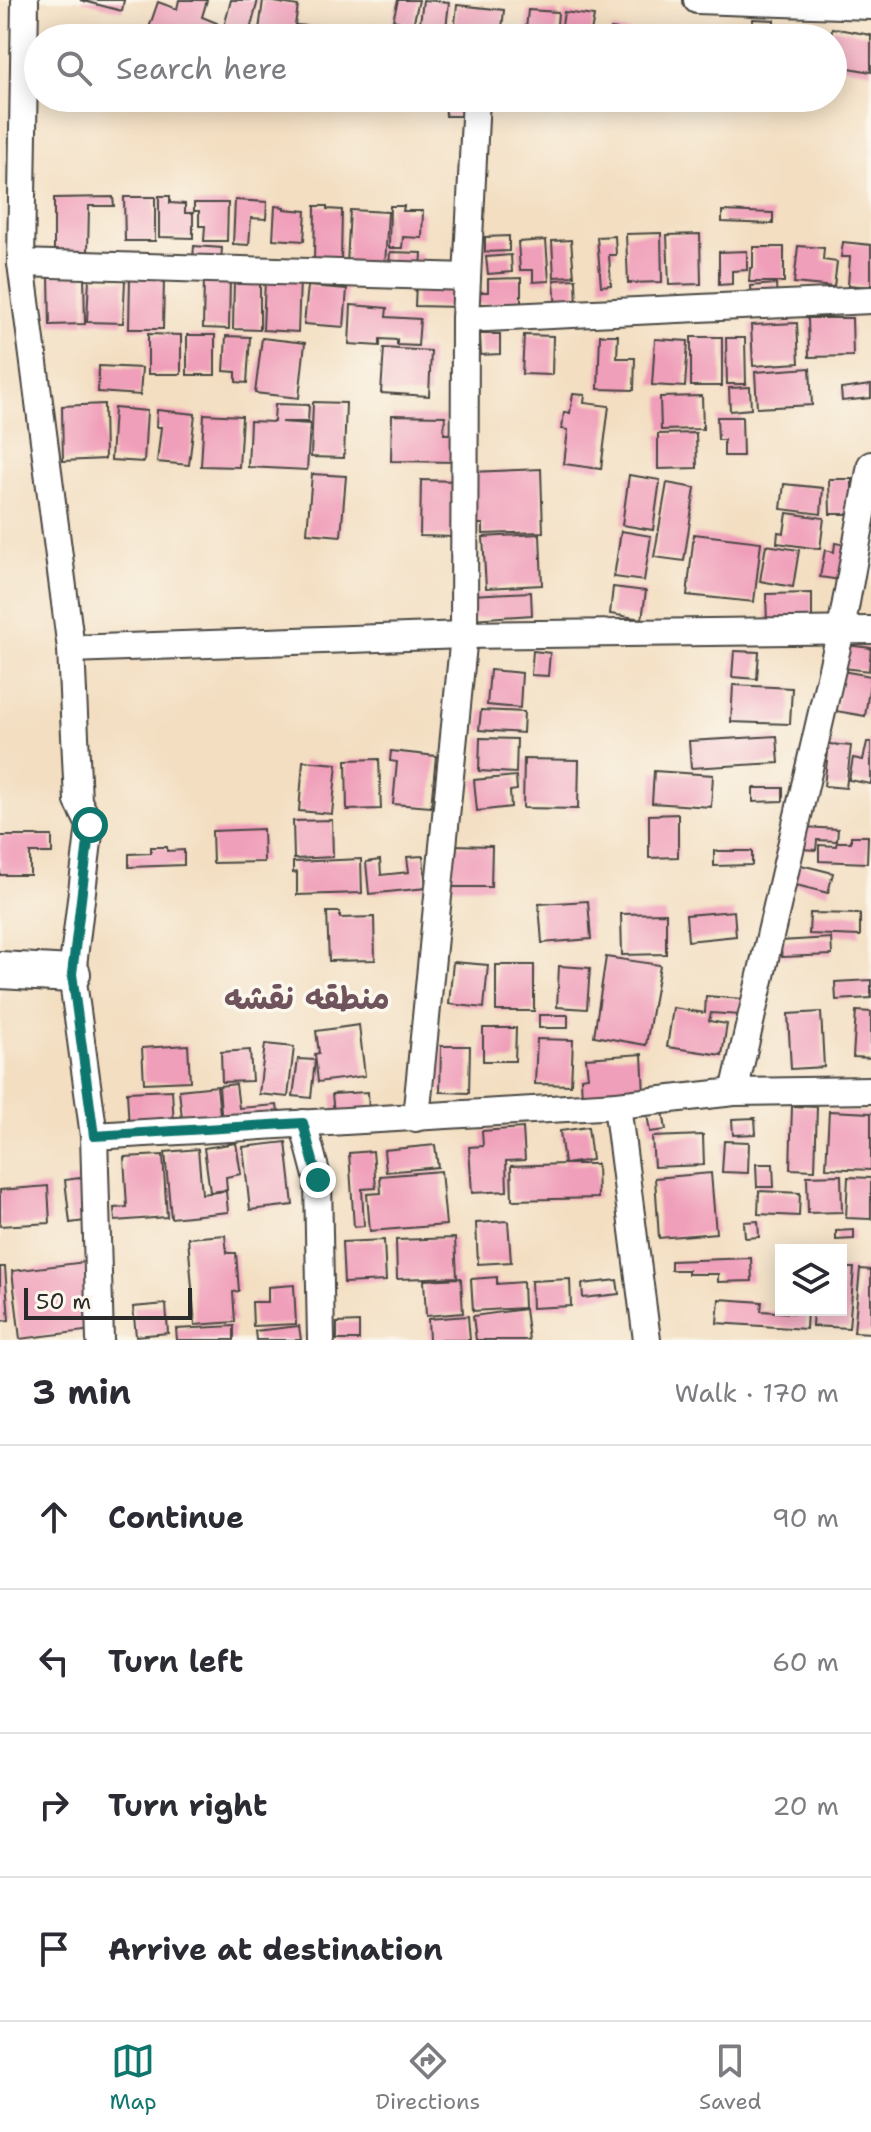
<!DOCTYPE html>
<meta charset="utf-8">
<style>
:root{--surface:#fff;--page:#f7f7f7;--text:#2b2b33;--muted:#7c7c81;--line:#e1e1e2;--accent:#0f766e}
body{margin:0;font-family:"Shantell Sans","Playpen Sans Arabic",sans-serif;background:var(--page);color:var(--text)}
.controls{position:absolute;right:24px;bottom:24px;display:grid;overflow:hidden;border-radius:0px;box-shadow:0 4px 20px #0003}
.controls button{width:72px;height:72px;display:grid;place-items:center;padding:0;border:0;border-bottom:2px solid var(--line);background:var(--surface);color:var(--text);font:40px sans-serif}
.scale{position:absolute;left:24px;bottom:20px;width:168px;box-sizing:border-box;padding-left:8px;border:4px solid #2b2b2b;border-top:0;font-size:22px;line-height:28px;white-space:nowrap;color:#2b2b2b;-webkit-text-stroke:6px #fbf7ec;paint-order:stroke}
.stop{position:absolute;width:24px;height:24px;margin:-18px;border:6px solid #0f766e;border-radius:50%;background:#fff}
.stop.end{background:#0f766e;border-color:#fff;box-shadow:0 2px 8px #0008}
.list{margin:0;padding:0;list-style:none}
h2{display:flex;justify-content:space-between;align-items:center;height:104px;margin:0;padding:0 32px;font-size:34px}
h2 small{font-size:26px;font-weight:400;color:var(--muted)}
.list li{display:grid;grid-template-columns:52px 1fr auto;gap:24px;align-items:center;box-sizing:border-box;height:144px;padding:0 32px;border-top:2px solid var(--line)}
.list b{display:block;font-size:30px;white-space:nowrap}
.list em{font-size:26px;font-style:normal;color:var(--muted)}
.icon{flex:none;width:44px;height:44px;fill:none;stroke:currentColor;stroke-width:2;stroke-linecap:round;stroke-linejoin:round}
.map{position:relative;flex:none;width:871px;height:1340px;overflow:hidden}
.search{position:absolute;background:var(--surface);box-shadow:0 4px 20px #0003;left:24px;right:24px;top:24px;height:88px;display:flex;align-items:center;gap:20px;box-sizing:border-box;padding:0 28px;border-radius:44px;color:var(--muted);font-size:30px}
.sheet{height:680px;background:var(--surface)}
nav{display:flex;justify-content:space-around;align-items:center;box-sizing:border-box;height:112px;border-top:2px solid var(--line);background:var(--surface);font-size:22px;color:var(--muted)}
nav a{display:grid;justify-items:center;gap:4px}
nav .on{color:var(--accent)}
.map>svg:first-child{display:block}
</style>
<div class="map">
<svg width="871" height="1340" viewBox="0 0 871 1340">
<rect width="100%" height="100%" fill="#fbf7ec"/>
<filter id="ink" filterUnits="userSpaceOnUse"><feTurbulence type="fractalNoise" baseFrequency=".0125" numOctaves="2"/><feDisplacementMap in="SourceGraphic" scale="16" xChannelSelector="R" yChannelSelector="G"/><feConvolveMatrix kernelMatrix="1 2 1 2 8 2 1 2 1" color-interpolation-filters="sRGB"/></filter>
<filter id="wash" filterUnits="userSpaceOnUse"><feTurbulence type="fractalNoise" baseFrequency=".006" numOctaves="4" result="noise"/><feDisplacementMap in="SourceGraphic" scale="32" xChannelSelector="R" yChannelSelector="G"/><feGaussianBlur stdDeviation="1.8" result="paint"/><feColorMatrix in="noise" values="0 0 0 0 0 0 0 0 0 0 0 0 0 0 0 0 0 1.4 0 .05"/><feComposite in="paint" operator="in"/></filter>
<g filter="url(#wash)">
<rect width="100%" height="100%" fill="#f3dec1"/>
<g id="blocks">
<g fill="#f09fba">
<polygon points="80,0 124,0 122,11"/>
<polygon points="179,0 207,0 202,17 217,23 212,38 177,38 149,28 158,2 177,9"/>
<polygon points="231,0 258,0 248,38 221,38"/>
<polygon points="263,0 298,6 293,38 258,38"/>
<polygon points="398,0 419,0 413,25 393,20"/>
<polygon points="423,0 449,2 445,38 418,38"/>
<polygon points="457,5 504,10 501,38 454,32"/>
<polygon points="528,10 558,12 556,38 525,38"/>
<polygon points="564,12 594,16 590,38 560,38"/>
<polygon points="753,19 774,20 774,38 752,37"/>
<polygon points="373,23 417,31 416,38 370,38"/>
<polygon points="296,25 319,27 318,38 295,38"/>
<polygon points="832,28 871,35 871,72 833,65 833,38 831,38"/>
<polygon points="611,29 666,36 666,38 610,38"/>
<polygon points="445,98 472,98 472,116 446,116"/>
<polygon points="159,196 170,196 170,203 185,204 185,213 193,213 193,238 159,237"/>
<polygon points="113,197 114,206 89,206 88,253 54,252 54,198"/>
<polygon points="124,197 155,197 155,241 125,241"/>
<polygon points="235,200 267,202 266,219 251,218 249,245 233,244"/>
<polygon points="194,203 228,203 227,241 204,241 205,226 199,226 199,211 194,211"/>
<polygon points="275,206 284,207 284,209 306,211 304,241 273,239"/>
<polygon points="315,206 327,206 327,209 342,210 341,262 314,262"/>
<polygon points="390,206 404,206 403,211 423,211 422,238 403,237 402,248 389,248"/>
<polygon points="350,210 388,212 385,266 347,263"/>
<polygon points="722,211 773,213 773,224 722,222"/>
<polygon points="661,233 662,282 628,283 626,234"/>
<polygon points="700,234 701,284 669,285 667,235"/>
<polygon points="509,236 509,251 485,252 485,237"/>
<polygon points="615,236 616,255 609,255 611,285 601,286 597,237"/>
<polygon points="546,240 549,281 533,282 533,270 520,270 518,242"/>
<polygon points="571,240 574,276 554,277 552,241"/>
<polygon points="843,242 871,245 871,287 848,285 850,257 841,257"/>
<polygon points="194,246 222,248 221,260 193,258"/>
<polygon points="798,246 824,248 823,260 837,262 834,287 794,283"/>
<polygon points="753,247 784,247 784,282 749,282 750,268 753,268"/>
<polygon points="747,251 747,270 732,271 732,284 719,285 719,252"/>
<polygon points="390,252 422,253 421,269 389,268"/>
<polygon points="511,255 512,272 488,274 486,257"/>
<polygon points="84,274 85,324 50,325 49,275"/>
<polygon points="130,277 164,278 163,329 129,329"/>
<polygon points="204,277 230,277 229,329 203,328"/>
<polygon points="89,278 125,280 123,323 87,322"/>
<polygon points="521,278 521,304 477,304 477,292 488,292 488,279"/>
<polygon points="234,279 260,279 260,330 233,329"/>
<polygon points="265,279 300,280 298,332 263,330"/>
<polygon points="576,279 577,310 556,311 554,280"/>
<polygon points="416,284 460,285 460,307 415,306"/>
<polygon points="776,284 777,299 752,302 751,286"/>
<polygon points="308,286 347,289 344,327 304,324"/>
<polygon points="351,305 387,308 386,317 420,319 418,346 397,345 397,340 380,339 380,346 349,344"/>
<polygon points="808,318 852,318 853,356 809,357"/>
<polygon points="797,323 799,363 753,366 751,325"/>
<polygon points="148,334 181,335 181,374 148,374"/>
<polygon points="480,334 500,334 500,354 481,355"/>
<rect x="187" y="335" width="28" height="40"/>
<polygon points="524,335 553,336 552,375 522,374"/>
<polygon points="600,335 618,335 617,358 635,358 634,390 598,389"/>
<polygon points="226,336 250,337 247,383 236,382 236,372 224,371"/>
<rect x="691" y="337" width="31" height="49"/>
<polygon points="262,338 305,343 299,398 255,393"/>
<polygon points="726,338 745,338 746,384 727,384"/>
<polygon points="655,339 688,341 685,387 652,385"/>
<polygon points="384,348 431,351 429,396 381,393"/>
<polygon points="99,366 142,368 140,395 98,392"/>
<polygon points="810,368 812,405 757,408 755,372"/>
<polygon points="871,385 871,398 842,401 841,389"/>
<polygon points="750,387 751,409 730,411 729,388"/>
<polygon points="573,394 585,395 584,403 609,406 601,469 564,464 568,430 562,429 564,412 570,413"/>
<polygon points="702,396 703,429 661,430 660,397"/>
<polygon points="313,402 346,403 344,458 311,457"/>
<polygon points="104,404 105,459 63,461 62,406"/>
<polygon points="275,404 309,405 308,422 281,422 310,424 307,470 248,467 250,421 274,422"/>
<polygon points="114,408 147,411 144,462 111,460"/>
<polygon points="157,410 195,414 189,465 157,462 161,427 156,427"/>
<polygon points="204,414 242,416 239,467 201,466"/>
<polygon points="392,415 445,416 444,434 458,434 458,462 391,461"/>
<polygon points="717,417 742,417 743,456 724,456 724,440 718,440"/>
<polygon points="696,433 697,468 658,469 658,434"/>
<polygon points="541,469 543,532 483,534 483,524 473,524 471,472"/>
<polygon points="312,474 346,476 341,536 307,533"/>
<polygon points="629,475 660,480 653,530 622,525"/>
<polygon points="829,479 852,479 852,514 830,514"/>
<polygon points="421,480 458,481 456,537 420,536"/>
<polygon points="667,483 695,488 684,561 654,557"/>
<polygon points="784,484 823,488 821,514 781,509"/>
<polygon points="787,513 824,518 820,549 777,543 778,532 784,533"/>
<polygon points="621,531 651,536 644,581 614,577"/>
<polygon points="540,534 542,585 486,588 483,537"/>
<polygon points="694,534 761,542 754,602 687,595"/>
<polygon points="835,543 847,545 841,580 820,577 825,550 834,552"/>
<polygon points="766,545 799,550 793,587 760,581"/>
<polygon points="613,587 646,591 642,619 610,614"/>
<polygon points="531,592 532,615 472,619 471,595"/>
<polygon points="812,593 812,621 767,622 766,594"/>
<polygon points="846,645 871,648 869,671 843,668"/>
<polygon points="533,651 550,653 548,676 531,675"/>
<polygon points="734,651 759,652 757,679 732,677"/>
<polygon points="490,670 522,673 520,708 487,705"/>
<polygon points="842,671 871,676 865,716 836,711"/>
<polygon points="733,685 792,688 790,724 731,722"/>
<polygon points="481,710 524,712 523,733 479,730"/>
<polygon points="777,736 779,763 691,768 689,741"/>
<polygon points="480,738 517,739 516,773 479,771"/>
<polygon points="867,742 871,742 871,784 849,780 853,758 863,760"/>
<polygon points="829,744 851,746 846,788 824,786"/>
<polygon points="391,751 436,756 431,807 393,804 397,762 390,761"/>
<polygon points="379,759 381,809 347,810 346,760"/>
<polygon points="524,759 579,760 578,809 523,808"/>
<polygon points="303,761 337,764 332,814 299,811"/>
<polygon points="654,771 713,775 711,807 652,803"/>
<polygon points="516,776 517,790 510,791 511,807 477,811 474,780"/>
<polygon points="753,788 783,788 783,801 753,802"/>
<polygon points="678,814 678,857 649,858 649,815"/>
<polygon points="332,820 333,857 294,859 293,821"/>
<polygon points="803,827 838,829 837,841 817,840 816,850 801,849"/>
<polygon points="263,829 264,862 213,863 212,831"/>
<polygon points="0,836 52,836 52,853 30,853 30,875 0,875"/>
<polygon points="851,836 868,836 867,863 819,861 819,845 836,846 837,842 851,842"/>
<polygon points="453,845 492,846 491,887 452,887"/>
<polygon points="151,847 167,847 167,851 184,850 184,865 129,867 129,854 151,853"/>
<polygon points="714,851 752,851 752,865 714,866"/>
<polygon points="423,856 426,888 369,894 366,862 380,860 381,875 409,872 407,857"/>
<polygon points="361,859 362,893 297,895 297,872 293,873 293,862"/>
<polygon points="797,864 833,873 828,893 792,884"/>
<polygon points="588,901 591,939 542,943 539,904"/>
<polygon points="734,911 736,936 688,941 686,915"/>
<polygon points="327,912 340,912 340,918 374,917 375,960 329,961"/>
<polygon points="666,913 666,954 622,955 621,914"/>
<polygon points="810,913 860,914 860,936 809,934"/>
<polygon points="831,938 832,955 782,957 780,941"/>
<polygon points="606,957 660,965 646,1045 594,1036"/>
<polygon points="453,962 488,965 484,1008 449,1004"/>
<rect x="496" y="965" width="38" height="46"/>
<polygon points="559,966 590,968 587,1009 557,1007"/>
<polygon points="871,980 871,998 836,1000 835,982"/>
<polygon points="706,996 742,999 740,1015 711,1013 709,1021 727,1024 722,1055 667,1047 673,1008 705,1013"/>
<polygon points="856,1011 871,1012 871,1058 853,1057"/>
<polygon points="821,1012 824,1067 791,1069 788,1014"/>
<rect x="539" y="1015" width="29" height="13"/>
<polygon points="359,1025 365,1076 318,1082 315,1054 319,1053 316,1031"/>
<polygon points="483,1028 516,1028 515,1061 483,1061"/>
<polygon points="537,1039 573,1040 571,1085 535,1084"/>
<polygon points="265,1044 294,1047 288,1097 259,1094"/>
<polygon points="188,1045 190,1081 144,1083 142,1048"/>
<polygon points="441,1046 470,1046 469,1093 440,1092"/>
<polygon points="250,1050 252,1081 222,1082 221,1052"/>
<polygon points="642,1054 644,1095 582,1100 581,1078 588,1077 586,1058"/>
<polygon points="298,1059 315,1060 311,1098 293,1096"/>
<polygon points="236,1084 239,1108 277,1105 279,1119 222,1124 219,1086"/>
<polygon points="217,1086 221,1124 183,1128 179,1090"/>
<polygon points="172,1090 174,1126 129,1129 127,1092"/>
<polygon points="368,1092 369,1111 334,1113 332,1094"/>
<polygon points="792,1106 817,1107 815,1170 790,1169"/>
<polygon points="663,1111 666,1130 650,1132 647,1114"/>
<polygon points="829,1111 871,1113 871,1170 826,1168"/>
<polygon points="755,1118 756,1134 733,1135 732,1119"/>
<polygon points="588,1127 592,1160 565,1164 597,1164 598,1198 512,1200 511,1166 564,1164 560,1131"/>
<polygon points="523,1128 525,1160 506,1161 507,1191 472,1193 469,1147 483,1146 482,1131"/>
<polygon points="703,1135 704,1165 654,1167 652,1137"/>
<polygon points="724,1141 749,1142 748,1173 722,1172"/>
<polygon points="286,1142 293,1205 250,1210 243,1147"/>
<polygon points="236,1143 241,1174 226,1177 227,1190 210,1192 204,1148"/>
<polygon points="435,1145 438,1167 386,1172 384,1150"/>
<polygon points="198,1149 202,1194 226,1191 228,1212 171,1218 165,1152"/>
<polygon points="373,1151 376,1188 362,1189 364,1226 354,1227 349,1153"/>
<polygon points="163,1155 167,1217 115,1221 114,1208 127,1207 124,1157"/>
<polygon points="756,1164 773,1164 774,1187 757,1187"/>
<polygon points="441,1171 446,1225 370,1231 367,1194 381,1193 380,1176"/>
<polygon points="711,1173 716,1233 659,1238 655,1178"/>
<polygon points="841,1175 842,1212 808,1213 807,1176"/>
<polygon points="87,1177 92,1220 70,1223 65,1180"/>
<polygon points="848,1177 871,1178 871,1219 846,1218"/>
<polygon points="48,1186 50,1223 0,1226 0,1190"/>
<polygon points="759,1191 800,1193 799,1216 758,1214"/>
<polygon points="508,1221 511,1262 478,1264 476,1223"/>
<polygon points="758,1221 759,1237 745,1238 744,1222"/>
<polygon points="854,1230 854,1239 836,1240 836,1231"/>
<polygon points="225,1235 227,1253 236,1253 239,1291 233,1292 235,1322 195,1325 188,1238"/>
<polygon points="455,1238 457,1277 397,1279 396,1240"/>
<polygon points="384,1240 386,1281 344,1283 342,1242"/>
<polygon points="751,1258 752,1281 718,1282 718,1274 688,1274 688,1270 671,1270 671,1261"/>
<polygon points="85,1262 93,1330 20,1339 12,1271"/>
<polygon points="0,1267 5,1267 9,1320 0,1321"/>
<polygon points="841,1268 854,1268 849,1328 812,1326 813,1310 841,1310"/>
<polygon points="860,1269 871,1270 871,1333 854,1332"/>
<polygon points="497,1277 497,1284 523,1282 524,1308 473,1311 471,1279"/>
<polygon points="461,1278 463,1313 426,1316 424,1280"/>
<polygon points="570,1279 571,1306 532,1308 531,1281"/>
<polygon points="617,1280 619,1294 583,1298 582,1284"/>
<polygon points="294,1285 296,1324 253,1326 252,1302 268,1302 268,1287"/>
<polygon points="719,1299 762,1302 761,1311 794,1313 794,1310 807,1310 806,1329 717,1323"/>
<polygon points="166,1304 168,1333 136,1336 133,1307"/>
<polygon points="525,1309 529,1340 476,1340 473,1316"/>
<polygon points="468,1316 470,1340 429,1340 428,1319"/>
<polygon points="359,1322 359,1340 337,1340 337,1323"/>
<polygon points="234,1326 234,1340 177,1340 176,1329"/>
<polygon points="299,1326 301,1340 256,1340 255,1331"/>
</g>
</g>
</g>
<g filter="url(#ink)">
<use href="#blocks" fill-opacity="0" stroke="#494642" stroke-width="2"/>
<g fill="none" stroke-linecap="round" stroke-linejoin="round">
<g stroke="#494642" stroke-width="30">
<g id="street">
<polyline points="25,0 21,263 71,649 78,801 90,825 72,974 94,1136 100,1340"/>
<polyline points="697,0 871,6"/>
<polyline points="21,263 467,277"/>
<polyline points="465,319 871,300"/>
<polyline points="71,649 464,635 871,630"/>
<polyline points="734,1092 841,630 871,465"/>
<polyline points="617,1105 647,1340"/>
<polyline points="416,1118 464,635 465,319 476,98"/>
<polyline points="303,1123 318,1180 321,1340"/>
<polyline points="94,1136 617,1105 734,1092 871,1090"/>
</g>
</g>
<g stroke="#494642" stroke-width="40">
<polyline id="secondary" points="0,970 72,974"/>
</g>
<use href="#street" stroke="#fff" stroke-width="26"/>
<use href="#secondary" stroke="#fff" stroke-width="36"/>
</g>
</g>
<g fill="none" stroke-linecap="round" stroke-linejoin="round" filter="url(#ink)">
<polyline stroke="#0f766e" stroke-width="10" points="90,825 72,974 94,1136 303,1123 318,1180"/>
</g>
<g text-anchor="middle" dominant-baseline="central" stroke-width="7" stroke-linejoin="round" paint-order="stroke">
<g font-size="32" font-weight="bold" fill="#70545d" stroke="#fbf7ec">
<text x="307" y="997">منطقه نقشه</text>
</g>
</g>
</svg>
<div class="controls">
<button><svg class="icon" aria-label="layers" viewBox="0 0 24 24"><path d="M12 4l9 5-9 5-9-5zM3 14l9 5 9-5"/></svg></button>
</div>
<div class="scale">50 m</div>
<div class="stop" style="left:90px;top:825px"></div>
<div class="stop end" style="left:318px;top:1180px"></div>
<div class="search"><svg class="icon" aria-label="search" viewBox="0 0 24 24"><circle cx="10" cy="10" r="6"/><path d="M15 15l6 6"/></svg>Search here</div>
</div>
<section class="sheet">
<h2>3 min<small>Walk · 170 m</small></h2>
<ul class="list">
<li><svg class="icon" aria-label="ahead" viewBox="0 0 24 24"><path d="M12 20V5M6 11l6-6 6 6"/></svg><div><b>Continue</b></div><em>90 m</em></li>
<li><svg class="icon" aria-label="left" viewBox="0 0 24 24"><path d="M17 20v-9H6M10 6l-5 5 5 5"/></svg><div><b>Turn left</b></div><em>60 m</em></li>
<li><svg class="icon" aria-label="right" viewBox="0 0 24 24"><path d="M7 20v-9h11M14 6l5 5-5 5"/></svg><div><b>Turn right</b></div><em>20 m</em></li>
<li><svg class="icon" aria-label="arrive" viewBox="0 0 24 24"><path d="M6 21V4h12l-3 4 3 4H6"/></svg><div><b>Arrive at destination</b></div></li>
</ul>
</section>
<nav>
<a class="on"><svg class="icon" aria-label="map" viewBox="0 0 24 24"><path d="M3 6l6-2 6 2 6-2v14l-6 2-6-2-6 2zM9 4v14M15 6v14"/></svg>Map</a>
<a><svg class="icon" aria-label="directions" viewBox="0 0 24 24"><path d="M12 3l9 9-9 9-9-9zM9 14v-3h6M13 9l2 2-2 2"/></svg>Directions</a>
<a><svg class="icon" aria-label="saved" viewBox="0 0 24 24"><path d="M7 4h10v16l-5-4-5 4z"/></svg>Saved</a>
</nav>
